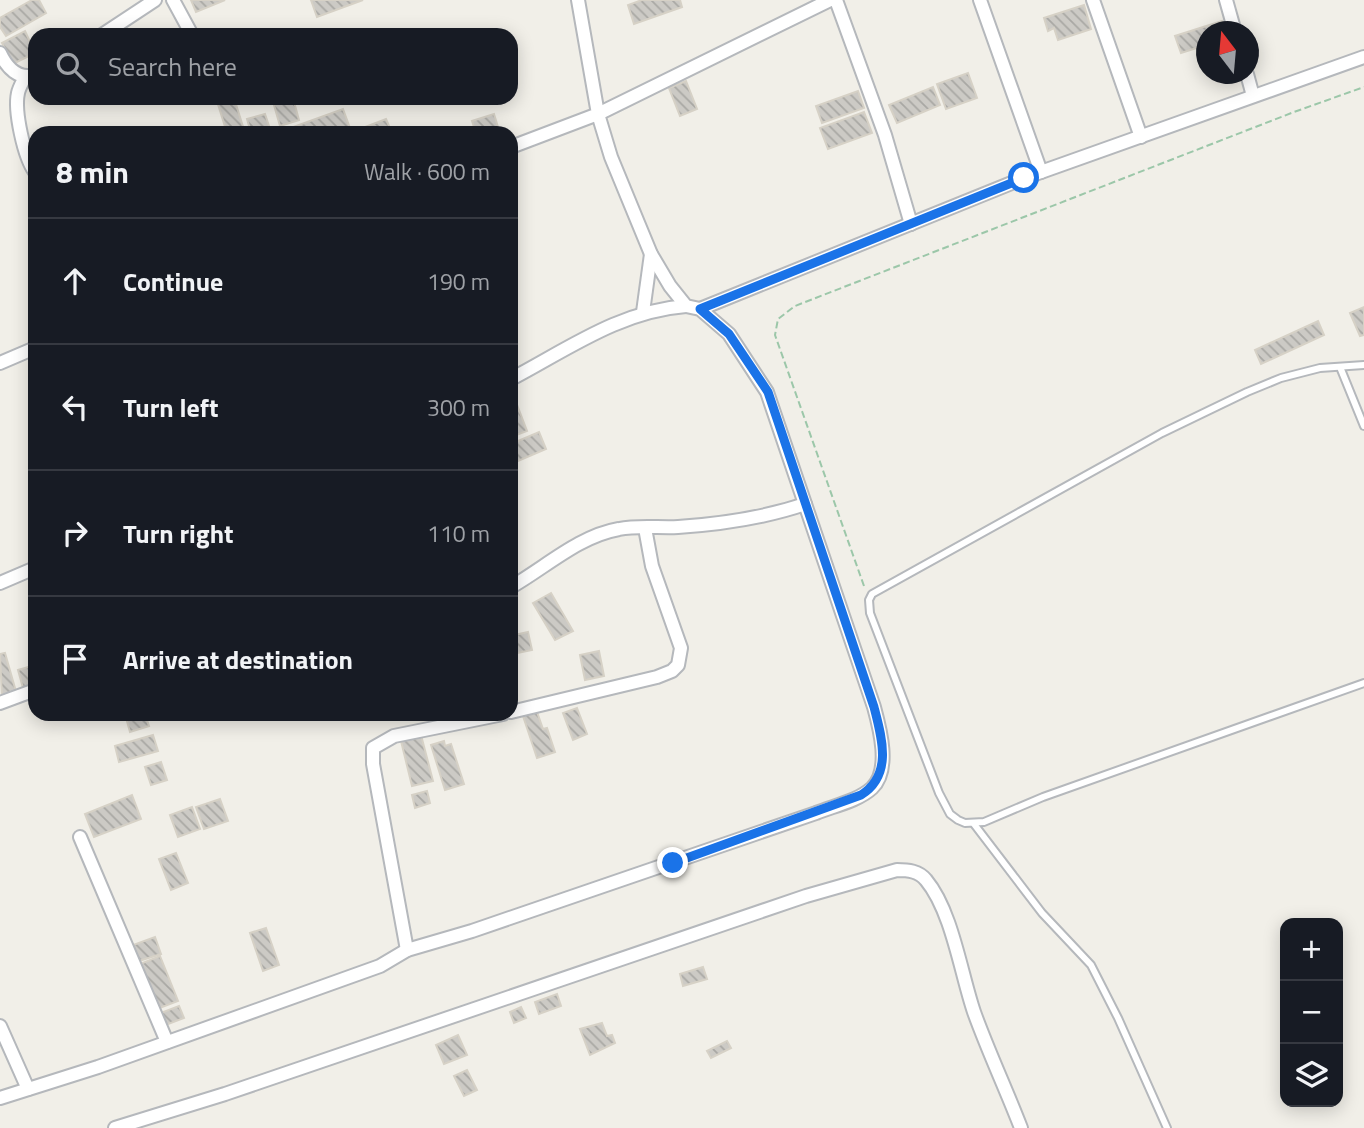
<!DOCTYPE html>
<meta charset="utf-8">
<style>
:root{--surface:#171b24;--page:#20242c;--text:#f1f3f6;--muted:#9ea1a6;--line:#363941}
body{margin:0;font-family:"Titillium Web",sans-serif;background:var(--page);color:var(--text)}
.controls{position:absolute;right:21px;bottom:21px;display:grid;overflow:hidden;border-radius:14px;box-shadow:0 4px 18px #0003}
.controls button{width:63px;height:63px;display:grid;place-items:center;padding:0;border:0;border-bottom:2px solid var(--line);background:var(--surface);color:var(--text);font:35px sans-serif}
.compass{position:absolute;left:1196px;top:21px;width:63px;height:63px;border-radius:50%;background:var(--surface);box-shadow:0 4px 18px #0003;rotate:344deg}
.stop{position:absolute;width:21px;height:21px;margin:-16px;border:5px solid #1a73e8;border-radius:50%;background:#fff}
.stop.end{background:#1a73e8;border-color:#fff;box-shadow:0 2px 7px #0008}
.list{margin:0;padding:0;list-style:none}
h2{display:flex;justify-content:space-between;align-items:center;height:91px;margin:0;padding:0 28px;font-size:30px}
h2 small{font-size:23px;font-weight:400;color:var(--muted)}
.list li{display:grid;grid-template-columns:46px 1fr auto;gap:21px;align-items:center;box-sizing:border-box;height:126px;padding:0 28px;border-top:2px solid var(--line)}
.list b{display:block;font-size:26px;white-space:nowrap}
.list em{font-size:23px;font-style:normal;color:var(--muted)}
.icon{flex:none;width:38px;height:38px;fill:none;stroke:currentColor;stroke-width:2;stroke-linecap:round;stroke-linejoin:round}
.map{position:relative;flex:none;width:1364px;height:1128px;overflow:hidden}
.search{position:absolute;background:var(--surface);box-shadow:0 4px 18px #0003;left:28px;top:28px;width:490px;height:77px;display:flex;align-items:center;gap:18px;box-sizing:border-box;padding:0 24px;border-radius:21px;color:var(--muted);font-size:26px}
.panel{position:absolute;background:var(--surface);box-shadow:0 4px 18px #0003;left:28px;top:126px;width:490px;height:595px;border-radius:21px}
.map>svg:first-child{display:block}
</style>
<div class="map">
<svg width="1364" height="1128" viewBox="0 0 1364 1128">
<defs>
<pattern id="building-back-hatch" width="6" height="6" patternUnits="userSpaceOnUse" patternTransform="scale(1.75)"><rect width="6" height="6" fill="#cccac5"/><path d="M-1 5l2 2M0 0l6 6M5-1l2 2" fill="none" stroke="#a9a8a4"/></pattern>
</defs>
<rect width="100%" height="100%" fill="#f1efe8"/>
<g fill="url(#building-back-hatch)" stroke="#d6d1c6" stroke-width="2">
<polygon points="32,0 39,0 46,13 6,36 0,27 0,18"/>
<polygon points="191,0 225,0 196,12"/>
<polygon points="311,0 363,0 317,17"/>
<polygon points="642,0 680,0 682,7 634,24 628,5"/>
<polygon points="1084,5 1091,29 1058,40 1054,28 1048,31 1044,18"/>
<polygon points="1222,21 1226,32 1206,32 1206,45 1181,53 1175,36"/>
<polygon points="25,31 35,53 13,64 2,43"/>
<polygon points="968,73 977,98 946,109 937,84"/>
<polygon points="686,81 697,109 680,116 669,88"/>
<polygon points="933,87 940,105 897,123 889,105"/>
<polygon points="858,91 864,108 822,123 816,106"/>
<polygon points="216,98 234,98 245,133 227,133"/>
<polygon points="272,98 293,98 299,120 280,126"/>
<polygon points="343,109 351,131 346,133 295,133 293,127"/>
<polygon points="864,112 872,133 828,149 820,128"/>
<polygon points="265,114 271,132 251,133 247,119"/>
<polygon points="494,114 498,127 476,133 472,121"/>
<polygon points="386,119 392,133 368,133 365,127"/>
<polygon points="1364,307 1364,335 1360,336 1350,313"/>
<polygon points="1318,321 1324,335 1261,364 1255,350"/>
<polygon points="511,389 527,431 511,437"/>
<polygon points="539,432 546,449 511,464 511,444"/>
<polygon points="551,593 573,631 555,640 533,603"/>
<polygon points="528,632 532,650 517,653 514,635"/>
<polygon points="599,651 604,676 585,680 580,655"/>
<polygon points="5,653 17,695 2,699 0,654"/>
<polygon points="35,665 35,684 23,688 18,670"/>
<polygon points="577,708 587,734 573,740 563,713"/>
<polygon points="537,712 543,729 547,728 555,752 537,758 523,716"/>
<polygon points="125,714 145,714 149,726 130,732"/>
<polygon points="153,735 158,751 119,762 115,746"/>
<polygon points="421,735 433,781 412,786 401,741"/>
<polygon points="444,741 445,746 451,744 464,784 445,790 431,745"/>
<polygon points="161,762 167,780 151,785 145,767"/>
<polygon points="427,791 430,803 415,808 412,795"/>
<polygon points="132,795 141,819 94,837 85,814"/>
<polygon points="220,799 228,821 204,829 196,807"/>
<polygon points="192,807 200,829 178,837 170,815"/>
<polygon points="176,853 188,883 171,890 159,859"/>
<polygon points="266,928 279,965 263,971 250,933"/>
<polygon points="155,937 161,954 139,961 133,945"/>
<polygon points="160,956 178,1001 157,1009 140,964"/>
<polygon points="703,967 707,979 683,986 680,974"/>
<polygon points="557,994 561,1006 539,1014 535,1002"/>
<polygon points="179,1006 184,1018 163,1026 158,1014"/>
<polygon points="521,1007 526,1018 514,1023 510,1012"/>
<polygon points="602,1023 607,1036 612,1035 615,1043 590,1055 580,1029"/>
<polygon points="458,1035 467,1055 444,1064 436,1045"/>
<polygon points="727,1041 731,1048 711,1058 707,1051"/>
<polygon points="467,1070 477,1090 464,1096 454,1076"/>
</g>
<g fill="none" stroke-linecap="round" stroke-linejoin="round">
<g stroke="#b5b8bc" stroke-width="10">
<g id="service">
<polyline points="1364,365 1320,368 1281,378 1247,392 1162,433 872,594 869,600 870,613 939,793 950,814 958,820 965,823 984,822 1043,797 1364,683"/>
<polyline points="1340,367 1364,426"/>
<polyline points="974,824 1042,913 1091,965 1118,1018 1167,1128"/>
</g>
</g>
<g stroke="#b5b8bc" stroke-width="16">
<g id="minor">
<polyline points="173,0 192,35"/>
<polyline points="836,0 885,135 911,224"/>
<polyline points="980,0 1041,172"/>
<polyline points="1093,0 1141,137"/>
<polyline points="1226,0 1235,32"/>
<polyline points="102,35 155,0"/>
<path d="M 0,53 C 7,68 18,80 35,75"/>
<polyline points="1247,74 1253,96"/>
<path d="M 25,77 C 22,83 19,88 18,93 C 14,111 24,157 35,172"/>
<polyline points="511,147 598,114 578,0"/>
<polyline points="700,309 1024,178 1364,57"/>
<polyline points="643,312 651,254"/>
<polyline points="0,363 35,348"/>
<path d="M 511,379 C 568,349 620,311 686,306"/>
<polyline points="0,583 35,568"/>
<path d="M 511,587 C 546,567 579,536 619,529 C 638,525 659,528 678,527 C 722,524 764,518 805,504"/>
<polyline points="0,703 35,690"/>
<polyline points="511,712 657,677 672,671 678,665 681,648 652,566 645,528"/>
<polyline points="80,837 167,1042"/>
<polyline points="407,950 373,764 373,748 394,736 503,714"/>
<polyline points="0,1026 28,1089"/>
<path d="M 0,1098 L 98,1067 L 380,966 L 407,950 L 472,931 L 816,813 C 833,806 858,801 872,788 C 891,770 880,729 874,707 L 767,392 L 729,334 L 700,309 L 686,306 L 670,286 L 651,254 L 639,225 L 611,157 L 598,114 L 830,0"/>
<path d="M 115,1128 L 225,1094 L 806,896 L 897,870 C 908,870 919,871 926,880 C 952,911 961,974 974,1012 C 988,1051 1006,1089 1021,1128"/>
</g>
</g>
<polyline stroke="#9cc7a9" stroke-width="2" stroke-dasharray="7 3.5" stroke-linecap="butt" points="864,586 775,335 778,319 795,306 1294,112 1364,87"/>
<use href="#service" stroke="#fff" stroke-width="6"/>
<use href="#minor" stroke="#fff" stroke-width="12"/>
</g>
<g fill="none" stroke-linecap="round" stroke-linejoin="round">
<path stroke="#1a73e8" stroke-width="9" d="M 673,863 L 861,795 C 893,775 882,738 874,707 L 768,392 L 729,334 L 700,309 L 1024,178"/>
</g>
</svg>
<div class="controls">
<button>+</button>
<button>−</button>
<button><svg class="icon" aria-label="layers" viewBox="0 0 24 24"><path d="M12 4l9 5-9 5-9-5zM3 14l9 5 9-5"/></svg></button>
</div>
<svg class="compass" viewBox="-18 -18 36 36"><path d="M0-13l5 13h-10z" fill="#e53935"/><path d="M0 13l5-13h-10z" fill="#9ea1a6"/></svg>
<div class="stop" style="left:1024px;top:178px"></div>
<div class="stop end" style="left:673px;top:863px"></div>
<div class="search"><svg class="icon" aria-label="search" viewBox="0 0 24 24"><circle cx="10" cy="10" r="6"/><path d="M15 15l6 6"/></svg>Search here</div>
<section class="panel">
<h2>8 min<small>Walk · 600 m</small></h2>
<ul class="list">
<li><svg class="icon" aria-label="ahead" viewBox="0 0 24 24"><path d="M12 20V5M6 11l6-6 6 6"/></svg><div><b>Continue</b></div><em>190 m</em></li>
<li><svg class="icon" aria-label="left" viewBox="0 0 24 24"><path d="M17 20v-9H6M10 6l-5 5 5 5"/></svg><div><b>Turn left</b></div><em>300 m</em></li>
<li><svg class="icon" aria-label="right" viewBox="0 0 24 24"><path d="M7 20v-9h11M14 6l5 5-5 5"/></svg><div><b>Turn right</b></div><em>110 m</em></li>
<li><svg class="icon" aria-label="arrive" viewBox="0 0 24 24"><path d="M6 21V4h12l-3 4 3 4H6"/></svg><div><b>Arrive at destination</b></div></li>
</ul>
</section>
</div>
